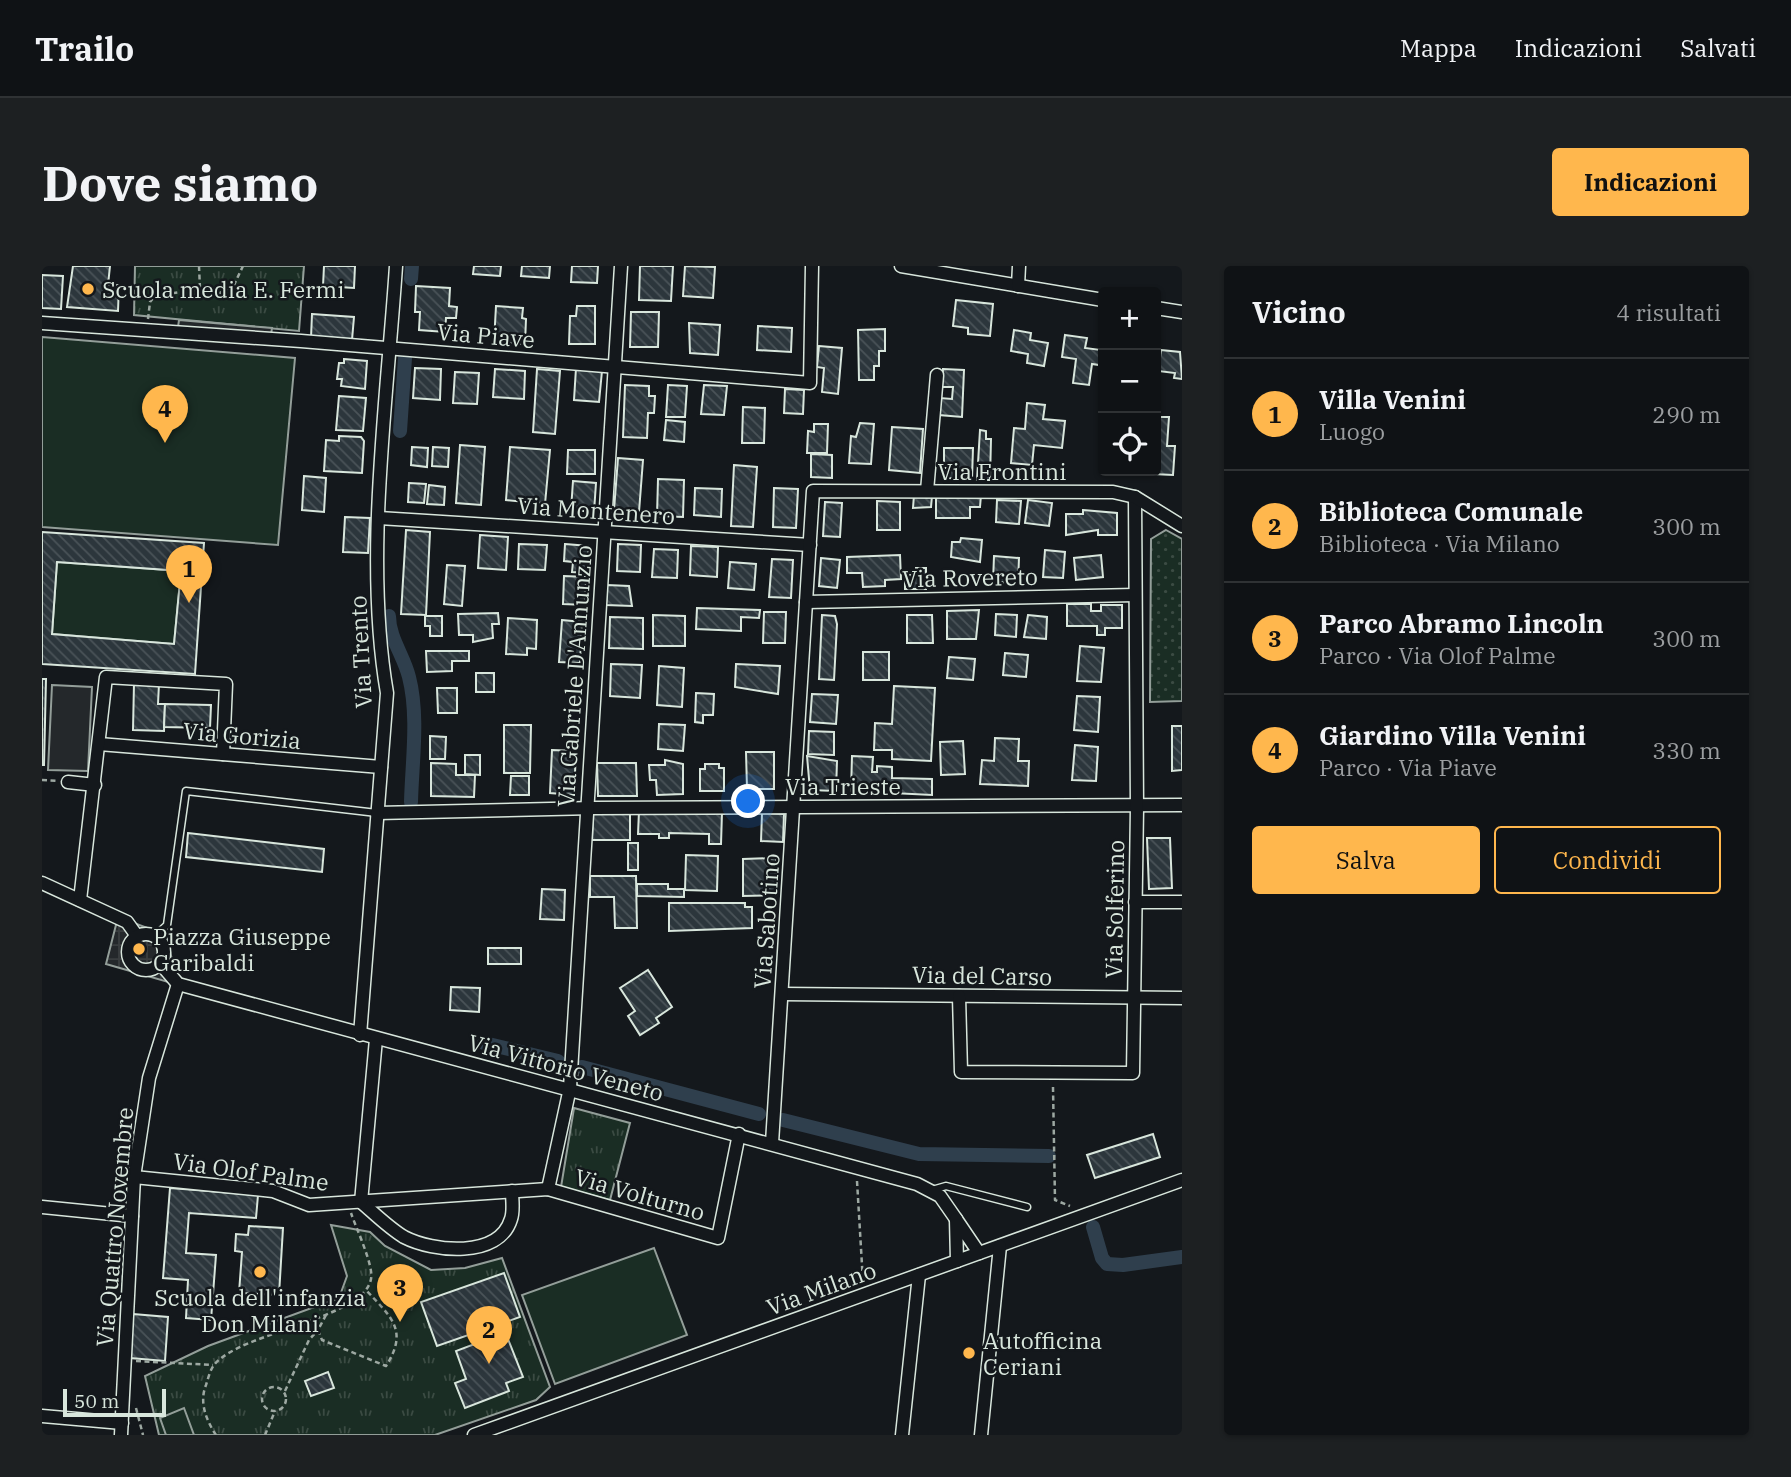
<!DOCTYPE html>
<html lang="it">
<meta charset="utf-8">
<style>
:root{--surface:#0f1215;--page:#1d2022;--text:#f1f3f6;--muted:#9b9ea0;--line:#2f3234;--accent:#ffb74d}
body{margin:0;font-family:"IBM Plex Serif",serif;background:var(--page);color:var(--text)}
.controls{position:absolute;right:21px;top:21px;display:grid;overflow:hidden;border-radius:7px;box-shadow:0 2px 5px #0004}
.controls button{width:63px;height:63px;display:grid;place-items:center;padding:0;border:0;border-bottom:2px solid var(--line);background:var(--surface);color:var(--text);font:35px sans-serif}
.scale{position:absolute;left:21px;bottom:18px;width:103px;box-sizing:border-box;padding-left:7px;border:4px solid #d8e6dc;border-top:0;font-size:19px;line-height:24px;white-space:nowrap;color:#d8e6dc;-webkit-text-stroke:5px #14181c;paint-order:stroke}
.you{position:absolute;left:707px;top:536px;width:24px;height:24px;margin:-18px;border:5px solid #fff;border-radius:50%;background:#1a73e8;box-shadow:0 0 0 10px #1a73e833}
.badge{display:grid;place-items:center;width:46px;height:46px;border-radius:50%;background:var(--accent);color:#111;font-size:23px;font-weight:700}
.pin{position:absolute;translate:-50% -58px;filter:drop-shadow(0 2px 4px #0008)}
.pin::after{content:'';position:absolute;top:37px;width:24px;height:21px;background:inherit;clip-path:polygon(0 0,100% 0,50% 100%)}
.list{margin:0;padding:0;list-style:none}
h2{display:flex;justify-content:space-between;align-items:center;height:91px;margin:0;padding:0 28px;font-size:30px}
h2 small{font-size:23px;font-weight:400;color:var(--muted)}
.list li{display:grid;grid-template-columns:46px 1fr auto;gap:21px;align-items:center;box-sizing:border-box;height:112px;padding:0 28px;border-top:2px solid var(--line)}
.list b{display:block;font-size:26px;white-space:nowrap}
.list p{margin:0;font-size:23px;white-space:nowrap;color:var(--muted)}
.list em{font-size:23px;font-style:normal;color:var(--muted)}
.actions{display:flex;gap:14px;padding:21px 28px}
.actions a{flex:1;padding:16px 0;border:2px solid var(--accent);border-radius:7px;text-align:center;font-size:24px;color:var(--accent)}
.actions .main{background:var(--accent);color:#111}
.icon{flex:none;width:38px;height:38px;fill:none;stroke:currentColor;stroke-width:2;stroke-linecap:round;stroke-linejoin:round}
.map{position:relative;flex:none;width:1140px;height:1169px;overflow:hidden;border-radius:7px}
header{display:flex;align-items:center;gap:42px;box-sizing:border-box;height:98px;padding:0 35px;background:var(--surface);border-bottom:2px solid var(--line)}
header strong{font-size:33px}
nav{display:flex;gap:38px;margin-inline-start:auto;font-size:24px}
.intro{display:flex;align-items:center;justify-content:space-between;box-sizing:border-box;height:168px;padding:0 42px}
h1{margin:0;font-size:49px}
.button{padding:18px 32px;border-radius:7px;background:var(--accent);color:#111;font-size:24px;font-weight:700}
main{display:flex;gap:42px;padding:0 42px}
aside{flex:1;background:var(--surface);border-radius:7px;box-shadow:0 2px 5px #0004}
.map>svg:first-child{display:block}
</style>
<header>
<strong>Trailo</strong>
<nav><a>Mappa</a><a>Indicazioni</a><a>Salvati</a></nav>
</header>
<div class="intro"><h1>Dove siamo</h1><a class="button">Indicazioni</a></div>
<main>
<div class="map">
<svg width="1140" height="1169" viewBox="0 0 1140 1169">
<defs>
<pattern id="grass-dots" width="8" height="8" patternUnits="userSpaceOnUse" patternTransform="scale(1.75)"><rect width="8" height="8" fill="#1a2d24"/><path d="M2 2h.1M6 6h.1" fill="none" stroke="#3b4b43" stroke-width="1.8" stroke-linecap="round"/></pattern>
<pattern id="park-tufts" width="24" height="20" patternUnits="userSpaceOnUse" patternTransform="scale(1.75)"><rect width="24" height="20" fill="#1a2d24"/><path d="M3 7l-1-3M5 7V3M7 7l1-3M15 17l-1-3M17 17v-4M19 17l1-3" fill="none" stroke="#3b4b43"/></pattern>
<pattern id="plaza-grid" width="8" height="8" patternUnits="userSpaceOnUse" patternTransform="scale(1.75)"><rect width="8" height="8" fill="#24282b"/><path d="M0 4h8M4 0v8" fill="none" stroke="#393d3f"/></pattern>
<pattern id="building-back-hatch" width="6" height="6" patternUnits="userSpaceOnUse" patternTransform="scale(1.75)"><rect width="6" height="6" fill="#2c363c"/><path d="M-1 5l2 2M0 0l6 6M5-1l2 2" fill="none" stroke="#4a5358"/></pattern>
</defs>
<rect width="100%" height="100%" fill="#14181c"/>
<polygon fill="url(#grass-dots)" stroke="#939e99" stroke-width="2" points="1124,264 1140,273 1140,435 1108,436 1109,273"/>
<g fill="url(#park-tufts)" stroke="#939e99" stroke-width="2">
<polygon points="93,0 262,0 257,65 92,49"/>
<polygon points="532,842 588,857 568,934 519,921"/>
<polygon points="289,959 328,966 343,980 389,1004 423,1002 460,992 508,1121 494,1134 393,1169 117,1169 103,1110 166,1080 297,1032 305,1010"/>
</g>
<g fill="#1a2d24" stroke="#939e99" stroke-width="2">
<polygon points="0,71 253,92 236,279 0,261"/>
<polygon points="15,296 139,305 132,378 10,368"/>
<polygon points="612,982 645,1069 513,1118 480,1029"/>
<polygon points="142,1142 152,1169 124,1169 118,1152"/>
</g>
<g fill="#24282b" stroke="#939e99" stroke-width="2">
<polygon points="137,54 230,62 229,69 136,61"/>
<polygon points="10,419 50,421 46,505 6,504"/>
</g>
<polygon fill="url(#plaza-grid)" stroke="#939e99" stroke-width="2" points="76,651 124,669 134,710 126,716 64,698"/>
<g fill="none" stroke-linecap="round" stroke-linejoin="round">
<g stroke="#2f3f4d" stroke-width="14">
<polyline points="369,13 370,0"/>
<polyline points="358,165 363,92"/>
<path d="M 347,350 C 347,372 362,390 367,411 C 377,450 370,496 369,536"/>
<polyline points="442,777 516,795"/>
<polyline points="540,801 717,848"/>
<polyline points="741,854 877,888 1007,890"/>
<polyline points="1051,961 1060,992 1065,998 1081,999 1140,991"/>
</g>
</g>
<g fill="url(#building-back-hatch)" stroke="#d8e6dc" stroke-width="2" fill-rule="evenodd">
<polygon points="31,0 68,0 66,19 77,19 76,45 25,41"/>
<polygon points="282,0 313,0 312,22 281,20"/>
<polygon points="432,0 459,0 458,10 431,8"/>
<polygon points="480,0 508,0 507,12 479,10"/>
<polygon points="530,0 556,0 555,17 529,16"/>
<polygon points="598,0 631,0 629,35 597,34"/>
<polygon points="643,0 673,1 671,32 641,30"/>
<polygon points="0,9 21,10 19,43 0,42"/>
<polygon points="374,20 408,22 407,40 415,41 414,52 404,52 403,66 377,64 378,46 373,46"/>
<polygon points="914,34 951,38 948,70 926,68 926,62 911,60"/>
<polygon points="454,40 481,42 480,52 484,53 483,78 452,76"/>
<polygon points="535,40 553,40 553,78 527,78 528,50 534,50"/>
<polygon points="589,46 617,46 616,81 588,81"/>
<polygon points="270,48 312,51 310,74 269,72"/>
<polygon points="647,57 678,59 676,89 648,87"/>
<polygon points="716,60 750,62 749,86 715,84"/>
<polygon points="843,63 843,85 837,85 837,100 832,100 832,114 817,114 816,64"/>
<polygon points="972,64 989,67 988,74 1006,77 1002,100 985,97 986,88 969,85"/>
<polygon points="1023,69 1045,72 1043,82 1059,84 1057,99 1050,98 1047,119 1031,117 1034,93 1020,91"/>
<polygon points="777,80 800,82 796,128 780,126 782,102 775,101"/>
<polygon points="1119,84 1138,86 1140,113 1132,112 1133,107 1116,105"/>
<polygon points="302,93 325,95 323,123 299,120 300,113 295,113 297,97 302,97"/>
<polygon points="373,102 399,103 398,134 371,132"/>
<polygon points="534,102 560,105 557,136 532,134"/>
<polygon points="453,103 483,105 482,133 451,131"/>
<polygon points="495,103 518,105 513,168 491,166"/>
<polygon points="901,103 922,104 920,151 897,149 898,132 910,133 911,121 900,121"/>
<polygon points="413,106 437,107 435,138 411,137"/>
<polygon points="583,119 607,120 607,130 613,130 612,147 606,147 605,172 581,171"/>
<polygon points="626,119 645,120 643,151 624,151"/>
<polygon points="662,119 685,120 682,149 659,148"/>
<polygon points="743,123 762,124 761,148 742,147"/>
<polygon points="297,130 324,132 321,165 294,164"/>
<polygon points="985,137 1003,139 1001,153 1023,155 1020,182 992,179 990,199 969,197 972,162 983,163"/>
<polygon points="701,141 723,142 722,177 700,177"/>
<polygon points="1114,151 1127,151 1125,180 1133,180 1131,209 1111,208"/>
<polygon points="624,154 643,156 642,176 622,174"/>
<polygon points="818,157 832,158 829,198 807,197 809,170 814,171"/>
<polygon points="772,158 786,158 785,187 765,187 766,165 772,166"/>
<polygon points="850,161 881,163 878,207 847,204"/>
<polygon points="938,164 944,165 944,173 949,173 948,214 935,214"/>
<polygon points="297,170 319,171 322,175 320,207 282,205 284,174 297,175"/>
<polygon points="418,179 443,181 439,239 414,237"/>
<polygon points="370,181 386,182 385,201 369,199"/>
<polygon points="391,181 407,182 406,201 390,200"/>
<polygon points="468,181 508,184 503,238 464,234"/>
<polygon points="902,182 931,182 930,213 906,212 906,202 902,202"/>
<polygon points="526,184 553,184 553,208 525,208"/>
<polygon points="769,188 790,189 790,212 769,211"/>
<polygon points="576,192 601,194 597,246 572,244"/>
<polygon points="692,199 715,201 711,261 689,260"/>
<polygon points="262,210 284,212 282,246 260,244"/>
<polygon points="616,213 642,214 641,251 615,250"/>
<polygon points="531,215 554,217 552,246 529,244"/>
<polygon points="367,217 384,218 382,237 366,236"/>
<polygon points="387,219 403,221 402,239 385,238"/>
<polygon points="653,222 680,223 679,251 652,249"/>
<polygon points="732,222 756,223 754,262 731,261"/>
<polygon points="872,229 890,230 889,241 871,242"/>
<polygon points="894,229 939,229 938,241 928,241 928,252 894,252"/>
<polygon points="955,234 979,235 977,258 954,256"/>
<polygon points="986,234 1010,237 1007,260 983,257"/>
<polygon points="835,235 858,236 858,264 835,264"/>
<polygon points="783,236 800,237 798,271 781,270"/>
<polygon points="1041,244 1075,247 1075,269 1056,269 1056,264 1024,269 1024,248 1041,248"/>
<polygon points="303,251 328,252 326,287 301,286"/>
<polygon points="364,264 388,266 384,349 359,348"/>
<path d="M 0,266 L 162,277 L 153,408 L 0,398 ZM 15,296 L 139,305 L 132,378 L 10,368 Z"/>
<polygon points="438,269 466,271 464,304 436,302"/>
<polygon points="919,272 940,274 938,296 909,291 910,276 918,276"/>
<polygon points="477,278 505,279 503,304 476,303"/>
<polygon points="523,278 547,280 545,307 530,306 531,296 522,295"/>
<polygon points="576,278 599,279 598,306 575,305"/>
<polygon points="649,280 676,281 675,311 648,309"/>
<polygon points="612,283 636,284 635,312 610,311"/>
<polygon points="1003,284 1023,286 1021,312 1001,311"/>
<polygon points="858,289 859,313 843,314 843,320 821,321 820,307 805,307 805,291"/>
<polygon points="1059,289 1061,311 1034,314 1032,292"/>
<polygon points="952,290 977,292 976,317 951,316"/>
<polygon points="779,292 798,294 795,322 777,320"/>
<polygon points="730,293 751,294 749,332 727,331"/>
<polygon points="688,296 714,298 712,324 686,322"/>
<polygon points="405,299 423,300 420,340 402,338"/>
<polygon points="874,302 884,302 884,323 863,323 863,309 874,309"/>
<polygon points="522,310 544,311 543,339 521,338"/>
<polygon points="565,319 587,320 590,340 564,339"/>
<polygon points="1025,338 1049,338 1049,345 1059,345 1059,339 1080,339 1080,362 1063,362 1063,369 1055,369 1055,360 1025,360"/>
<polygon points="655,342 718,344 717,352 699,351 699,365 654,363"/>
<polygon points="937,344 934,373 905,373 905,345"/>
<polygon points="722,346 744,346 743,377 721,377"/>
<polygon points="456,347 457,358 450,358 451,372 431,376 431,369 417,369 416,348"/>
<polygon points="954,348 975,349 974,371 953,369"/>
<polygon points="611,349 643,350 643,380 611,380"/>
<polygon points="780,349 793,350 795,358 792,414 777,413"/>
<polygon points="865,349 890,349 891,377 865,377"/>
<polygon points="986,349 1005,351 1004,373 982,371"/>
<polygon points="383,350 400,350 400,370 388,370 388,360 383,360"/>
<polygon points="568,351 601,352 601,383 567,382"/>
<polygon points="466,352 495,354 494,383 485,382 485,389 464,388"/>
<polygon points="520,354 540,356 538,397 517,396"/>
<polygon points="1038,380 1062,382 1059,416 1035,415"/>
<polygon points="384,385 427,385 427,395 410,395 410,405 385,406"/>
<rect x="821" y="386" width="26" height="28"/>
<polygon points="963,387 986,389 984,411 961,409"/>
<polygon points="907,391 933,393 931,414 905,412"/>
<polygon points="569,398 600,399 598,432 568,430"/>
<polygon points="694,398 738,400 736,428 693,421"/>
<polygon points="617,400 642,402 640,441 615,439"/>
<rect x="434" y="407" width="18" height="19"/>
<polygon points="0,413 4,413 2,499 0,499"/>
<polygon points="92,417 117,418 116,438 123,438 122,465 91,464"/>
<polygon points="852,420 893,422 889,495 850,493 850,484 832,484 833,457 850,458"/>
<polygon points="395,422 415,422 415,447 396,447"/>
<polygon points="654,427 672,428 671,449 661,449 661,457 653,456"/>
<polygon points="770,428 796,429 794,458 768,456"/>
<polygon points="1035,430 1058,431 1056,466 1032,464"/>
<polygon points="123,438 169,439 168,462 122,461"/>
<polygon points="617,458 643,459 641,485 616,483"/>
<polygon points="462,459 489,459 488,507 462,507"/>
<polygon points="1130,460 1140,460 1140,504 1130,505"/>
<polygon points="767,465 792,466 792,489 766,488"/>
<polygon points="388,470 404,471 403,493 388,493"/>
<polygon points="953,472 977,473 976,495 987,495 986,520 938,518 940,494 952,495"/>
<polygon points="921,475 923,508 899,509 898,476"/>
<polygon points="1033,479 1056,481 1054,515 1030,514"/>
<polygon points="510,484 534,485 532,529 508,527"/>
<polygon points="704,486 732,486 732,523 705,523"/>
<polygon points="423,489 438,489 438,509 423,508"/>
<polygon points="765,490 795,495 794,525 768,524"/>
<polygon points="810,490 831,491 830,506 835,506 835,500 850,501 850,512 890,513 890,529 809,525"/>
<polygon points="623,494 641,498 641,528 615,529 614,514 608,514 607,499 623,499"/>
<polygon points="389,497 414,498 414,509 433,509 432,531 389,530"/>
<polygon points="555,497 594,497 595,530 556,530"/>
<polygon points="663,498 677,498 677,502 682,502 682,525 658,525 658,503 663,503"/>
<polygon points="469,510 487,510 487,529 468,529"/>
<polygon points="597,545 680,546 679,578 667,578 667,568 627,567 627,572 617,572 617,568 596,568"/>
<polygon points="720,547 742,548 741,576 719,575"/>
<polygon points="551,548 588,548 588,574 550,574"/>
<polygon points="146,567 282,583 280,606 144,591"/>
<polygon points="1105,572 1128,572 1130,622 1107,623"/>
<rect x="586" y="577" width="10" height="27"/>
<polygon points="644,589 676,590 675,625 643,624"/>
<polygon points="734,592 735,629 701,630 701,593"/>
<polygon points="548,610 594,610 595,662 573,662 572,631 548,631"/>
<polygon points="595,618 626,618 626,623 642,623 642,631 595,630"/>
<polygon points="500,623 523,624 522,654 498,653"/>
<polygon points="627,637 703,637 703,641 710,641 710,662 627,665"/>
<rect x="446" y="682" width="33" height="16"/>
<polygon points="606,704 630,741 614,752 617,757 598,769 586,750 593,745 578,722"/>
<polygon points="409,721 438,722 437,746 408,744"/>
<polygon points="1111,868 1118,891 1053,912 1045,889"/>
<polygon points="128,922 216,929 214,952 147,947 144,987 174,989 169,1054 144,1052 146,1014 121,1012"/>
<polygon points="207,960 241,962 237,1029 197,1027 200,986 193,985 194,968 206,969"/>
<polygon points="462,1007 478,1051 395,1080 379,1036"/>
<polygon points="91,1048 126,1051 123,1095 88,1092"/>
<polygon points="466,1073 481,1111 464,1117 467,1125 423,1142 413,1117 424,1113 414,1085 443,1074 445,1081"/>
<polygon points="286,1106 292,1122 269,1130 263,1115"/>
</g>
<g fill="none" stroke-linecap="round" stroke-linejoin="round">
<g stroke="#d8e6dc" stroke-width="9">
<g id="lane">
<polyline points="113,670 125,659 144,525 335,547"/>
<polyline points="890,924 904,920 985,941"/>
</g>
</g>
<g stroke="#d8e6dc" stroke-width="15">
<g id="street">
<polyline points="859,0 1061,34"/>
<polyline points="976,20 977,0"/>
<polyline points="1114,42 1140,46"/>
<polyline points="0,57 259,75 768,117 770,0"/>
<polyline points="885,225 895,109"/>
<polyline points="337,252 768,279"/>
<polyline points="764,336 1093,329"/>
<polyline points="57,478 339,501"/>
<polyline points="26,516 53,519"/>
<polyline points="335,547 552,542 1140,539"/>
<polyline points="0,617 85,656 95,670"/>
<polyline points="38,634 64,411 184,418 181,488"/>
<polyline points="1093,636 1140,636"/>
<circle cx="104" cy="686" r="18"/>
<polyline points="118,697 136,718 875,918 898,930 914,953"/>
<polyline points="740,728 1140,732"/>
<polyline points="917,730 919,806 1091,807 1095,542 1093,231"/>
<path d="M 318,769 L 345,427 C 322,294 345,136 354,0"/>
<polyline points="730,877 771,225 1071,226 1093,231 1140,260"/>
<polyline points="92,911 231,925 267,939 506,923 676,972 697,868"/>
<polyline points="506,923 528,822 579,0"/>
<path d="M 319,936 C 333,948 347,962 362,971 C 391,986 457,993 469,953 C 472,945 470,934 470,925"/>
<polyline points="319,936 334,773"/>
<polyline points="0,941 90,950"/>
<polyline points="915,995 914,953 937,987"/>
<polyline points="0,1150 80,1157"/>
<polyline points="79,1169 92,911 107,812 136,718"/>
<polyline points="432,1169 1140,914"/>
<polyline points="860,1169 877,1009"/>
<polyline points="939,1169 958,980"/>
</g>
</g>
<g stroke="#9da8a2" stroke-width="2.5" stroke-dasharray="5 3.5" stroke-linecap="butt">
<polyline points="157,0 158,23 176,28 192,19 201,0"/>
<polyline points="106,53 108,36 113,30 158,23"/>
<polyline points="0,514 16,515"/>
<polyline points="1011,821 1013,934 1028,940"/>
<polyline points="815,915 821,1016"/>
<path d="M 284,1049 L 276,1064 L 280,1074 L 344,1100 C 367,1064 349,1051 324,1024"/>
<polyline points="94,1095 171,1099"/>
<circle cx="232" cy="1133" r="12"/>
<polyline points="243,1125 267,1074 276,1064"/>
<polyline points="94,1142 101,1169"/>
<path d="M 174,1169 C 164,1154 157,1136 164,1119 C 166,1113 168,1104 172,1099 C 198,1066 322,1053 329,1013 C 332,1000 314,962 309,947"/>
<polyline points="223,1169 233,1145"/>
</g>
<use href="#lane" stroke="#14181c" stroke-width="6"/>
<use href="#street" stroke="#14181c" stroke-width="12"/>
</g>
<g fill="#ffb74d" stroke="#14181c" stroke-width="2.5">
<circle cx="46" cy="23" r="7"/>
<circle cx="97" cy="683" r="7"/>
<circle cx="218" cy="1006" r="7"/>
<circle cx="927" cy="1087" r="7"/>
</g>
<g text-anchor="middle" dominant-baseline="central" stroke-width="5" stroke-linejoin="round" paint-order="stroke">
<g font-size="23" fill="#d8e6dc" stroke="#14181c" text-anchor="start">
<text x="60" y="23">Scuola media E. Fermi</text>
<text x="111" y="670">Piazza Giuseppe<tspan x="111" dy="26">Garibaldi</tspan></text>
<text x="218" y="1031" text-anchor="middle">Scuola dell'infanzia<tspan x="218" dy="26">Don Milani</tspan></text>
<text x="941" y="1074">Autofficina<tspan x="941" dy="26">Ceriani</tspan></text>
</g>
<g font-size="23" fill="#d8e6dc" stroke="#14181c">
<text transform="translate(444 69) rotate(5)">Via Piave</text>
<text x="960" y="205">Via Frontini</text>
<text transform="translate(554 244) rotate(4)">Via Montenero</text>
<text transform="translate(928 311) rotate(-1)">Via Rovereto</text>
<text transform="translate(318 386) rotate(-93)">Via Trento</text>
<text transform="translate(532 410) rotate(-86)">Via Gabriele D'Annunzio</text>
<text transform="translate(200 469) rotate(5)">Via Gorizia</text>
<text x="801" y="520">Via Trieste</text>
<text transform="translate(1072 643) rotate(-89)">Via Solferino</text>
<text transform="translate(724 655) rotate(-86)">Via Sabotino</text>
<text transform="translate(940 709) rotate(1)">Via del Carso</text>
<text transform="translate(524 801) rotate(15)">Via Vittorio Veneto</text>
<text transform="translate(209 905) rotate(8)">Via Olof Palme</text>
<text transform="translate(598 928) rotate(16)">Via Volturno</text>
<text transform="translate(72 961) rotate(-85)">Via Quattro Novembre</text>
<text transform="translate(779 1022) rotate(-20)">Via Milano</text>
</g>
</g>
</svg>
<div class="controls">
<button>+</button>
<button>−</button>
<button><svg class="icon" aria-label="locate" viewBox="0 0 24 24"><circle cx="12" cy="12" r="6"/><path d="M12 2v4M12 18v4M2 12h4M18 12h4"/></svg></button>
</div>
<div class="scale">50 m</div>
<div class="you"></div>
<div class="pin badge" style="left:147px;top:337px">1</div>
<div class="pin badge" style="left:447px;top:1098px">2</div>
<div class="pin badge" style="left:358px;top:1056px">3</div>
<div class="pin badge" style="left:123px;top:177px">4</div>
</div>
<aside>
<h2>Vicino<small>4 risultati</small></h2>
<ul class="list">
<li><span class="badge">1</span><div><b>Villa Venini</b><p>Luogo</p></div><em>290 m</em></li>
<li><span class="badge">2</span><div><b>Biblioteca Comunale</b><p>Biblioteca · Via Milano</p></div><em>300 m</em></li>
<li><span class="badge">3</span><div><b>Parco Abramo Lincoln</b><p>Parco · Via Olof Palme</p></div><em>300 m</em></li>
<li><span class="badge">4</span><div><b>Giardino Villa Venini</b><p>Parco · Via Piave</p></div><em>330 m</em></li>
</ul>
<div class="actions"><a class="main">Salva</a><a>Condividi</a></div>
</aside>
</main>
